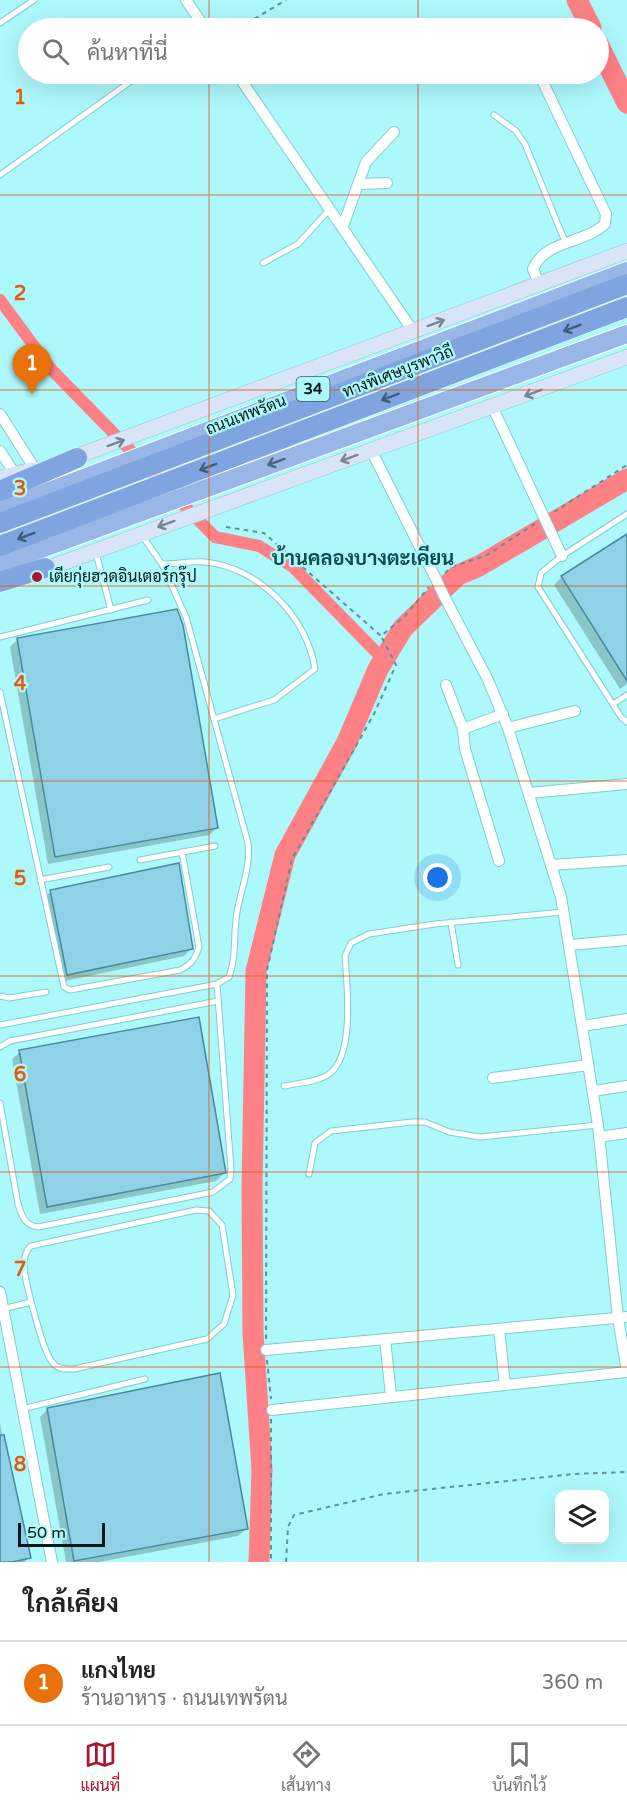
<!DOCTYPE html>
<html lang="th">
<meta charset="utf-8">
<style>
:root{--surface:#fff;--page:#f2f2f2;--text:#222;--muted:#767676;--line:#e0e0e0;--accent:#ab1530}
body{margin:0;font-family:"Varela Round",Sarabun,sans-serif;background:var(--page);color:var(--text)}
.controls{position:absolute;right:18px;bottom:18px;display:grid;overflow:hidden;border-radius:12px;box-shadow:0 6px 24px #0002}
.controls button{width:54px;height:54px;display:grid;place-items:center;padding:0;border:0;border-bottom:2px solid var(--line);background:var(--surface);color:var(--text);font:30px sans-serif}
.scale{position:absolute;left:18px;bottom:15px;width:87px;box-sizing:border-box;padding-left:6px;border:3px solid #001819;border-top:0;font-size:16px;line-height:21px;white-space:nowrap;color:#001819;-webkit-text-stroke:4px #adf8fb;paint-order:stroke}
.you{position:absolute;left:438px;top:878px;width:21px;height:21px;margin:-15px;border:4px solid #fff;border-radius:50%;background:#1a73e8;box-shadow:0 0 0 9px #1a73e833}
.badge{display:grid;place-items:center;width:39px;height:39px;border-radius:50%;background:var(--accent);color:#fff;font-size:20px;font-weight:700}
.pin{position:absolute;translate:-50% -50px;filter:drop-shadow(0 2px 3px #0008)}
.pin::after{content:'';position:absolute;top:32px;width:21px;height:18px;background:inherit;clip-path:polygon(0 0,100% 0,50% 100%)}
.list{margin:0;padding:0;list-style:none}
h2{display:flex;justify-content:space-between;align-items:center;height:78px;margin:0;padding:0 24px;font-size:26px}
h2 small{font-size:20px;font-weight:400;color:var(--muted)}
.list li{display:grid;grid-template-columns:39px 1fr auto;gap:18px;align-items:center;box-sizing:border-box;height:84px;padding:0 24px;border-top:2px solid var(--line)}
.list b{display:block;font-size:22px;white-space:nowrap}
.list p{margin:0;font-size:20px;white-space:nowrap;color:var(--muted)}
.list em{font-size:20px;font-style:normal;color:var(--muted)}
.icon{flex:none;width:33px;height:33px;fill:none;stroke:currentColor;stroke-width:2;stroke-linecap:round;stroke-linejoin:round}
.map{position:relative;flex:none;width:627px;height:1562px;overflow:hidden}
.search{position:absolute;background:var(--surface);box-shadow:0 6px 24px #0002;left:18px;right:18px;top:18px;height:66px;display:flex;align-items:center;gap:15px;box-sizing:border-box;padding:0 21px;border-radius:33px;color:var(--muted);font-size:22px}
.sheet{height:162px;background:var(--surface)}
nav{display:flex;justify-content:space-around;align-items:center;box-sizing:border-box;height:84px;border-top:2px solid var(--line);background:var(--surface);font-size:16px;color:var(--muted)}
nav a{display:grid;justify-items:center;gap:3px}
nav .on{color:var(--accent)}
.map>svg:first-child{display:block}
</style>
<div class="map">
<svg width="627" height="1562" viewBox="0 0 627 1562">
<rect width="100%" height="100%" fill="#adf8fb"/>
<g fill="#0003">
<polygon points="627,536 627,684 620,689 554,585 562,577"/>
<polygon points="18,639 217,828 209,835 48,864 10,647"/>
<polygon points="51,891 192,948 184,956 60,982 43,899"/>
<polygon points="20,1052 224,1173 216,1181 40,1214 12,1059"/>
<polygon points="48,1409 246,1529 238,1536 99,1562 66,1562 40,1417"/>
<polygon points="0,1424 29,1557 25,1562 0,1562"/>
</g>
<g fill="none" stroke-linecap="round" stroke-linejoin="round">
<polyline stroke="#fe8185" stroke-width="12" points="0,300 51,369 215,537 259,546 293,567 384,660"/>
<g stroke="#fe8185" stroke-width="21">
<polyline points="577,0 591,28"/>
<polyline points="598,44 627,103"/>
<polyline points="259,1562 262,1470 253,1333 252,1187 256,971 285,855 347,742 378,669 403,628 458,575 479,566 627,479"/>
</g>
</g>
<g fill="#8fd2e7" stroke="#488a9e" stroke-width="1.5">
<polygon points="627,534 627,681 561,576"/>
<polygon points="177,609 183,625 218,828 55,857 17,638"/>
<polygon points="179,863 193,949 67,975 50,890"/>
<polygon points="199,1017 226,1173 47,1207 19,1050"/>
<polygon points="220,1373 248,1529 74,1561 47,1408"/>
<polygon points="0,1435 4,1435 31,1558 12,1562 0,1562"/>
</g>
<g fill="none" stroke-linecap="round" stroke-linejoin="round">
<g stroke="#82cccf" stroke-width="7">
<g id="service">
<polyline points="0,23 34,0"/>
<polyline points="494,115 516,131 525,144 566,244"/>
<polyline points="0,175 141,74"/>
<polyline points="263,263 298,244 329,210"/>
<polyline points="627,514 562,556 541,573 538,587 621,717 627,722"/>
<polyline points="96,553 111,610"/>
<path d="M 162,564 C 176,564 191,561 205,562 C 258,567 307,616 315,669 L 274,700 L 214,719"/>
<polyline points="0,637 148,600"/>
<path d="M 0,692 L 64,987 L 70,990 L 180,970 C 192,964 195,959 199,947 L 182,852"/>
<polyline points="613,704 627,695"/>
<polyline points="140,860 215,846"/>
<polyline points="40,880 109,867"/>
<polyline points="451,922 458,965"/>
<polyline points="0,996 9,998 46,992"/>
<path d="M 0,1025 L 217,984 L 229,977 C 237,956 233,933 237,912 C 241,888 251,867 248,843 L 186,617 L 162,564 L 143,537"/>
<polyline points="0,1047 10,1041 218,1001"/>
<path d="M 284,1086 C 298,1083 318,1082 329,1074 C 355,1056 347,984 345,956 L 351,943 L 369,934 L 435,924 L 563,912"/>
<path d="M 0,1103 L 18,1204 C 22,1216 24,1225 38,1227 L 213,1192 L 230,1179 L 231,1169 L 217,984"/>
<polyline points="309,1174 315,1143 331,1131 412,1122 425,1122 449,1132 480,1137 598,1125"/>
<path d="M 3,1309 L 31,1302 C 28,1286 17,1258 31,1246 L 196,1210 L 209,1211 L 222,1225 L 233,1295 L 224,1324 L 207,1339 L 74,1369 C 68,1369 60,1370 55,1365 C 44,1356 36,1317 31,1302"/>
<polyline points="22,1409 145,1379"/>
</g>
</g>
<g stroke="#82cccf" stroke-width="12">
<g id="minor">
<polyline points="186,0 205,28"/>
<polyline points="237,74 413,331"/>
<polyline points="471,76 475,74"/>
<polyline points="359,184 387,183"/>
<polyline points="343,226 366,162 394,132"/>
<path d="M 539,284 L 533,269 C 545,240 584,244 605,224 L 606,214 L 539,74"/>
<polyline points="493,408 562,556"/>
<polyline points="0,414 35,469"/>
<polyline points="371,450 436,579"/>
<polyline points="0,451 15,474"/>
<polyline points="443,594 488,680 508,728 561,897 598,1125 618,1318 627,1372"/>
<polyline points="446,685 463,729"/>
<polyline points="508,728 575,711"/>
<polyline points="529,793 627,784"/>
<polyline points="499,861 465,749 463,729 503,714"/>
<polyline points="551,865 627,860"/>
<polyline points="570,945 627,940"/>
<polyline points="583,1026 627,1019"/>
<polyline points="493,1078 588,1065"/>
<polyline points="593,1091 627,1086"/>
<polyline points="599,1137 627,1133"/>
<polyline points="0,1292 52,1562"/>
<polyline points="499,1329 505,1385"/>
<polyline points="385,1339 391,1396"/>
<polyline points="266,1350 627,1317"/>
<polyline points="272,1410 627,1372"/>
</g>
</g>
<g stroke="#82cccf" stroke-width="16">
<g id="secondary">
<polyline points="67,460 627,251"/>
<polyline points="0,478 32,470"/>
<polyline points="35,573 627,357"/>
</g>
</g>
<g stroke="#fff" stroke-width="20">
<g id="trunk">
<polyline points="0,510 627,271"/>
<polyline points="0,564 627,334"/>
</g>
</g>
<g stroke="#fff" stroke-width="21">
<g id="motorway">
<polyline points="0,491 77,458"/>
<polyline points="0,523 627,284"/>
<polyline points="0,546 627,307"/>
<polyline points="0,582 45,568"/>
</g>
</g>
<g stroke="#5f9395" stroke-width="2" stroke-dasharray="4.5 4.5" stroke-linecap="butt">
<polyline points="239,28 286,0"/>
<polyline points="554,512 627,465"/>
<polyline points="226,527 264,533 381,636 405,616 429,587"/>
<polyline points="445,573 452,567 487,555 536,523"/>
<polyline points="266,1339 267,970 292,859 374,714 396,665 381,636"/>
<polyline points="267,1360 271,1399"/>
<polyline points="271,1419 271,1562"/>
<polyline points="286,1562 288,1527 294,1515 384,1494 574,1474 627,1472"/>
</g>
<use href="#service" stroke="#fff" stroke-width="5"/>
<use href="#minor" stroke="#fff" stroke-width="10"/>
<use href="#secondary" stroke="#d9e4f6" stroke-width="15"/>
<use href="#trunk" stroke="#98b7e6" stroke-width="18"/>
<use href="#motorway" stroke="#7fa5e0" stroke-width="20"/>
<g stroke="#82cccf" stroke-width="12" stroke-linecap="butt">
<polyline id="minor-bridge" points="436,579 443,594"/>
</g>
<use href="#minor-bridge" stroke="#fff" stroke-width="10"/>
</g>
<defs><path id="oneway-shaft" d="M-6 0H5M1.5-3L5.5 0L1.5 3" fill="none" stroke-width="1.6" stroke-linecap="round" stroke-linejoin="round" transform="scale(1.5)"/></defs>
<g stroke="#778893">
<use href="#oneway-shaft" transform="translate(436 323) rotate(-20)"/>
<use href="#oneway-shaft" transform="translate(533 393) rotate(159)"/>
<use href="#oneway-shaft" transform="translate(116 443) rotate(-20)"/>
<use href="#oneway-shaft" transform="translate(349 458) rotate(160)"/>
<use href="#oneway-shaft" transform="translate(166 524) rotate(160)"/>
</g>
<g stroke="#405e7c">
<use href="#oneway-shaft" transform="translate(572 328) rotate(159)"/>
<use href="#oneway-shaft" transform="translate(390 397) rotate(159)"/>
<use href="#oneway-shaft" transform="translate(208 467) rotate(159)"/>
<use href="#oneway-shaft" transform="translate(26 536) rotate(159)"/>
</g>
<use stroke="#4c6880" href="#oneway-shaft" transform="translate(276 462) rotate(160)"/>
<path fill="none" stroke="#e8590c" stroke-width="1.5" stroke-opacity="0.55" d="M 209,0 L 209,28M 418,0 L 418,28M 209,74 L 209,1562M 418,74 L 418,1562M 0,195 L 627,195M 0,390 L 627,390M 0,586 L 627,586M 0,781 L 627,781M 0,976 L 627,976M 0,1172 L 627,1172M 0,1367 L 627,1367"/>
<circle fill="#ab1530" stroke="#adf8fb" stroke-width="2" cx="37" cy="577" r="6"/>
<g text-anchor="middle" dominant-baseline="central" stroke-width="4.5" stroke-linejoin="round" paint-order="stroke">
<rect fill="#adf8fb" stroke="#345b5d" stroke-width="1.5" x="296.5" y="377" width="33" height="24" rx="4.5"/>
<g font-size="15" font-weight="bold" fill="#001819">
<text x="313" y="389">34</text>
</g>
<g font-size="16" fill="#001819" stroke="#adf8fb">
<text transform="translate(398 372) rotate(-21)">ทางพิเศษบูรพาวิถี</text>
<text transform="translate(246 415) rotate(-21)">ถนนเทพรัตน</text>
</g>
<g font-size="16" fill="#001819" stroke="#adf8fb" text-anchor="start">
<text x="49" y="577">เตียกุ่ยฮวดอินเตอร์กรุ๊ป</text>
</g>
<g font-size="20" font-weight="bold" fill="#0f4c4e" stroke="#adf8fb">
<text x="363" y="559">บ้านคลองบางตะเคียน</text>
</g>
</g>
<g font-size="20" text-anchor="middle" font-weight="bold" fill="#e8590c" stroke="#adf8fb" stroke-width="4.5" stroke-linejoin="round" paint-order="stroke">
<text x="20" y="104">1</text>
<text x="20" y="300">2</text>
<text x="20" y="495">3</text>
<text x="20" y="690">4</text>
<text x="20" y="885">5</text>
<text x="20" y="1081">6</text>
<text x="20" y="1276">7</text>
<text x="20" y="1471">8</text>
</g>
</svg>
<div class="controls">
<button><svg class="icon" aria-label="layers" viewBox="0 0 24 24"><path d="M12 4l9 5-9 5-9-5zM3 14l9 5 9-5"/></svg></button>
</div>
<div class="scale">50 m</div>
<div class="you"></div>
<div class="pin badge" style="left:32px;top:394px;background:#e8710a">1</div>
<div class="search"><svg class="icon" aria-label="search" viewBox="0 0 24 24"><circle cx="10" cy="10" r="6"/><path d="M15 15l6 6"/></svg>ค้นหาที่นี่</div>
</div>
<section class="sheet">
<h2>ใกล้เคียง<small></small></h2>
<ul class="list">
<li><span class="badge" style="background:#e8710a">1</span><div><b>แกงไทย</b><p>ร้านอาหาร · ถนนเทพรัตน</p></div><em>360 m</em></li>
</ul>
</section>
<nav>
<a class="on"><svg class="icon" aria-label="map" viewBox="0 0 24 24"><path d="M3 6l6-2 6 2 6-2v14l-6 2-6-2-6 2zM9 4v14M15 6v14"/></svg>แผนที่</a>
<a><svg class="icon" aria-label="directions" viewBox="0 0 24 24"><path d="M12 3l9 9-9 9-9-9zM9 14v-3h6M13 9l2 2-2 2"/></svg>เส้นทาง</a>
<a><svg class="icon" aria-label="saved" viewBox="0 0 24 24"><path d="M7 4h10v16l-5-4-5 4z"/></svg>บันทึกไว้</a>
</nav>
